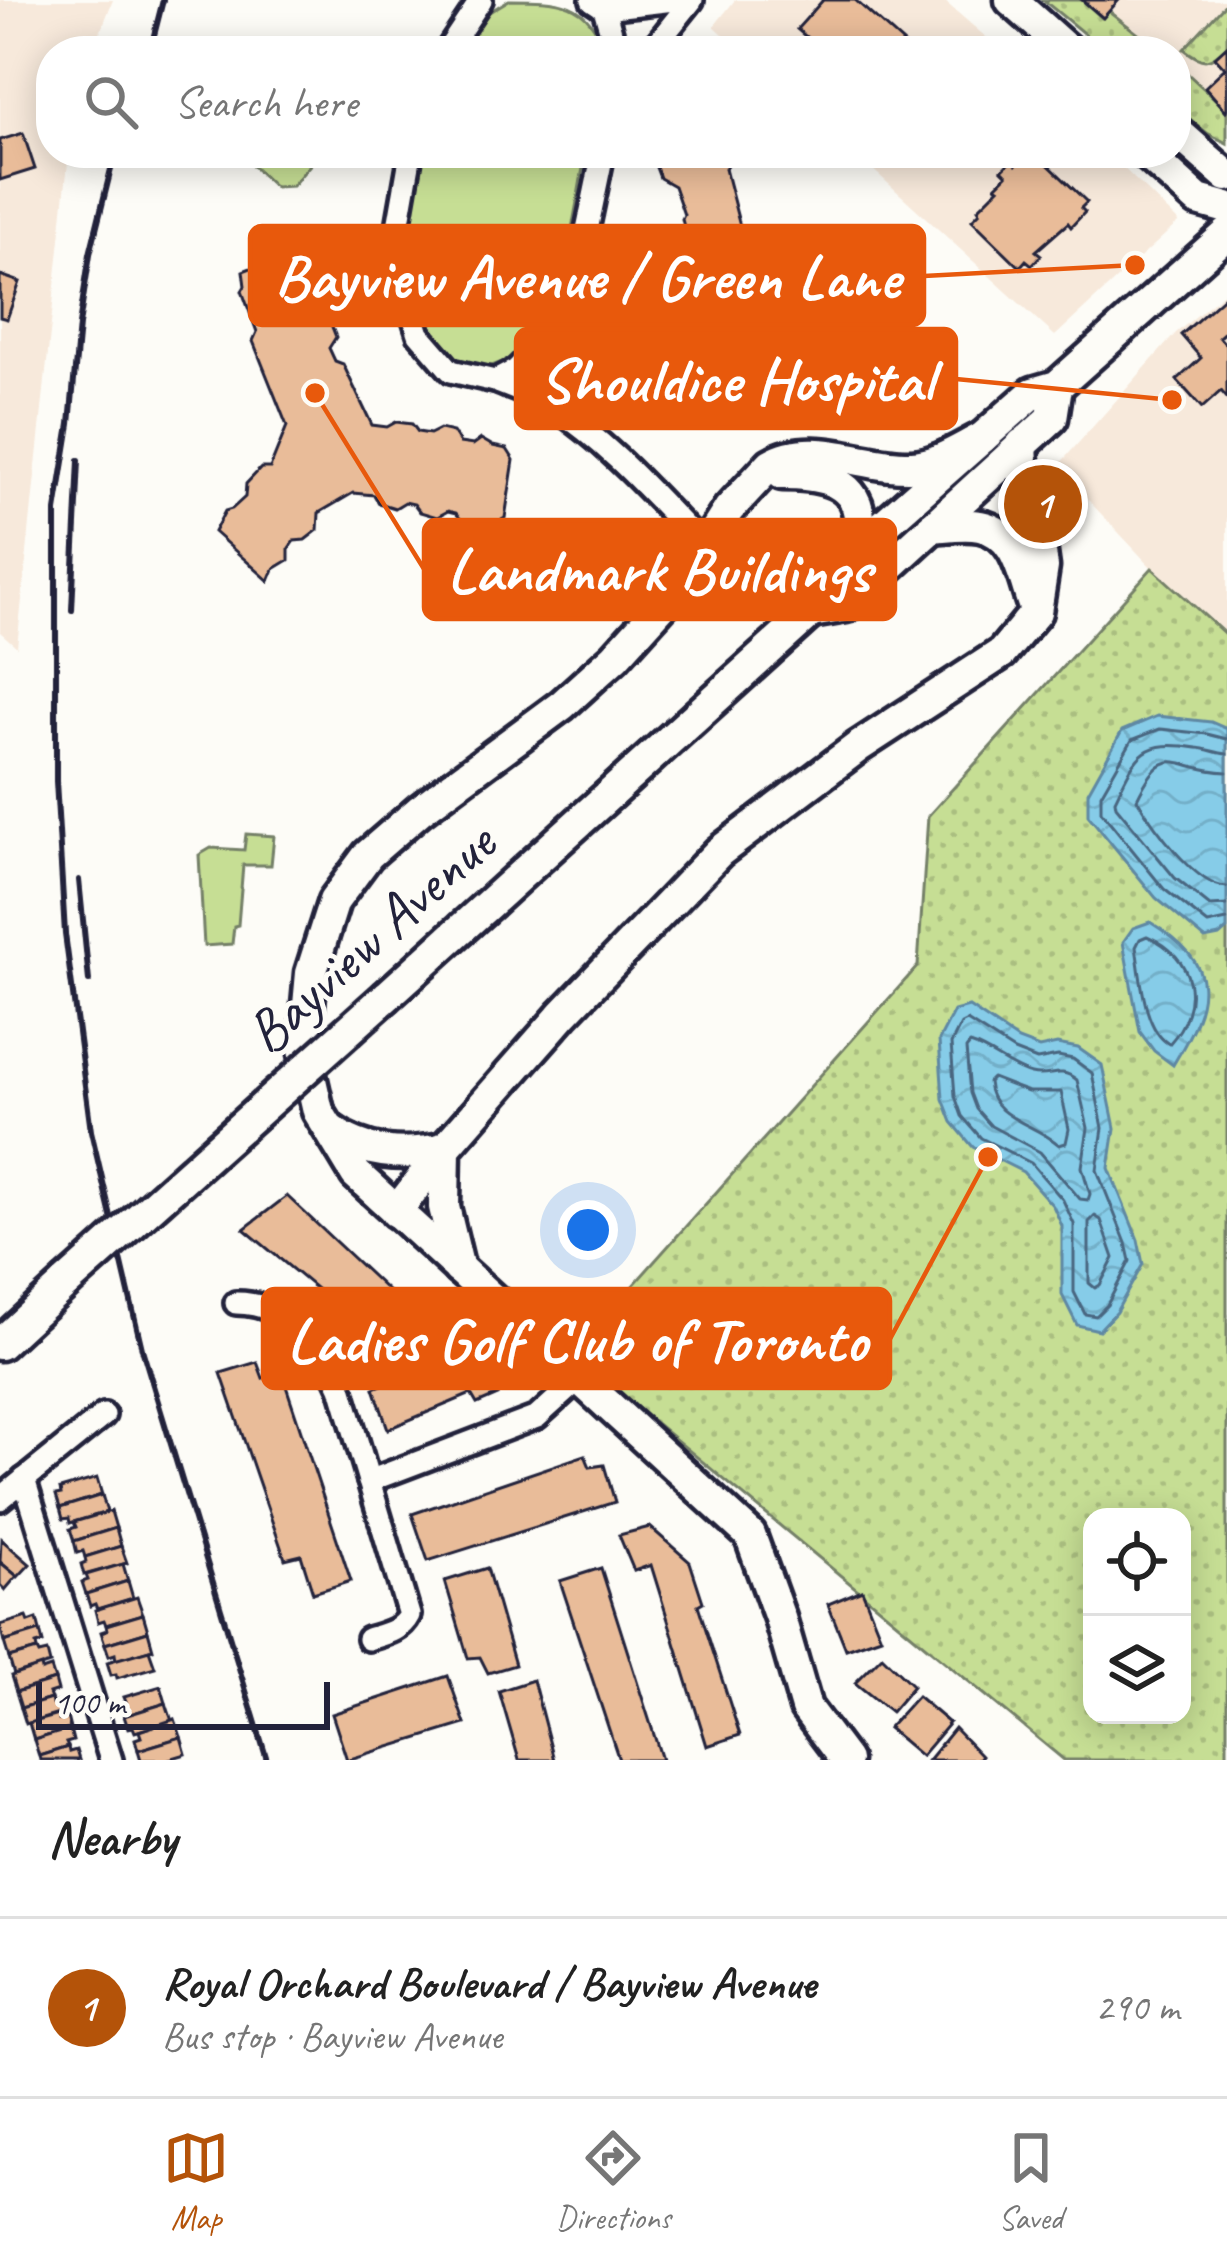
<!DOCTYPE html>
<meta charset="utf-8">
<style>
:root{--surface:#fff;--page:#f2f2f2;--text:#222;--muted:#767676;--line:#e0e0e0;--accent:#b45309}
body{margin:0;font-family:Caveat,sans-serif;background:var(--page);color:var(--text)}
.controls{position:absolute;right:36px;bottom:36px;display:grid;overflow:hidden;border-radius:24px;box-shadow:0 6px 30px #0003}
.controls button{width:108px;height:108px;display:grid;place-items:center;padding:0;border:0;border-bottom:3px solid var(--line);background:var(--surface);color:var(--text);font:60px sans-serif}
.scale{position:absolute;left:36px;bottom:30px;width:294px;box-sizing:border-box;padding-left:12px;border:6px solid #22223b;border-top:0;font-size:33px;line-height:42px;white-space:nowrap;color:#22223b;-webkit-text-stroke:9px #fdfcf7;paint-order:stroke}
.you{position:absolute;left:588px;top:1230px;width:42px;height:42px;margin:-30px;border:9px solid #fff;border-radius:50%;background:#1a73e8;box-shadow:0 0 0 18px #1a73e833}
.badge{display:grid;place-items:center;width:78px;height:78px;border-radius:50%;background:var(--accent);color:#fff;font-size:39px;font-weight:700}
.pin{position:absolute;translate:-50% -50%;border:6px solid #fff;box-shadow:0 3px 12px #0006}
.list{margin:0;padding:0;list-style:none}
h2{display:flex;justify-content:space-between;align-items:center;height:156px;margin:0;padding:0 48px;font-size:51px}
h2 small{font-size:39px;font-weight:400;color:var(--muted)}
.list li{display:grid;grid-template-columns:78px 1fr auto;gap:36px;align-items:center;box-sizing:border-box;height:180px;padding:0 48px;border-top:3px solid var(--line)}
.list b{display:block;font-size:45px;white-space:nowrap}
.list p{margin:0;font-size:39px;white-space:nowrap;color:var(--muted)}
.list em{font-size:39px;font-style:normal;color:var(--muted)}
.icon{flex:none;width:66px;height:66px;fill:none;stroke:currentColor;stroke-width:2;stroke-linecap:round;stroke-linejoin:round}
.map{position:relative;flex:none;width:1227px;height:1760px;overflow:hidden}
.search{position:absolute;background:var(--surface);box-shadow:0 6px 30px #0003;left:36px;right:36px;top:36px;height:132px;display:flex;align-items:center;gap:30px;box-sizing:border-box;padding:0 42px;border-radius:48px;color:var(--muted);font-size:45px}
.sheet{height:336px;background:var(--surface)}
nav{display:flex;justify-content:space-around;align-items:center;box-sizing:border-box;height:168px;border-top:3px solid var(--line);background:var(--surface);font-size:33px;color:var(--muted)}
nav a{display:grid;justify-items:center;gap:6px}
nav .on{color:var(--accent)}
.map>svg:first-child{display:block}
</style>
<div class="map">
<svg width="1227" height="1760" viewBox="0 0 1227 1760">
<defs>
<pattern id="grass-dots" width="8" height="8" patternUnits="userSpaceOnUse" patternTransform="scale(3)"><rect width="8" height="8" fill="#c6de94"/><path d="M2 2h.1M6 6h.1" fill="none" stroke="#aabe80" stroke-width="1.8" stroke-linecap="round"/></pattern>
<pattern id="water-waves" width="16" height="10" patternUnits="userSpaceOnUse" patternTransform="scale(3)"><rect width="16" height="10" fill="#86cce8"/><path d="M0 5q4-4 8 0t8 0" fill="none" stroke="#73afc8"/></pattern>
</defs>
<rect width="100%" height="100%" fill="#fdfcf7"/>
<filter id="ink" filterUnits="userSpaceOnUse"><feTurbulence type="fractalNoise" baseFrequency=".00833" numOctaves="2"/><feDisplacementMap in="SourceGraphic" scale="24" xChannelSelector="R" yChannelSelector="G"/><feConvolveMatrix kernelMatrix="1 2 1 2 8 2 1 2 1" color-interpolation-filters="sRGB"/></filter>
<g filter="url(#ink)">
<g fill="#f7e9db">
<polygon points="0,0 113,0 93,51 51,51 51,153 69,153 17,647 0,632"/>
<polygon points="735,0 943,0 1002,51 742,51 714,26"/>
<polygon points="1062,0 1227,0 1227,143 1176,99 1176,51 1121,51"/>
<polygon points="855,153 1108,153 1179,222 1055,336"/>
<polygon points="1227,290 1227,636 1152,568 1057,467 1176,333"/>
</g>
<g fill="url(#grass-dots)" stroke="#748068" stroke-width="3" fill-rule="evenodd">
<polygon points="1043,0 1082,0 1102,18 1109,11 1160,51 1105,51"/>
<path d="M 1227,2 L 1227,46 C 1208,63 1205,65 1184,49 Z"/>
<polygon points="1176,63 1227,110 1227,143 1207,133 1176,108"/>
<path d="M 1152,568 L 1227,636 L 1227,1760 L 1064,1760 L 572,1354 L 918,966 L 928,816 ZM 1092,1517 L 1182,1517 L 1182,1715 L 1092,1715 Z"/>
</g>
<g fill="#c6de94" stroke="#748068" stroke-width="3">
<path d="M 509,0 C 559,0 589,0 604,51 L 459,51 L 481,17 Z"/>
<polygon points="253,153 320,153 292,186 275,187 253,166"/>
<path d="M 423,153 L 586,153 C 571,220 562,379 463,368 C 427,335 421,304 414,257 C 412,238 408,218 410,199 C 412,184 419,168 423,153 Z"/>
<polygon points="246,834 274,836 271,865 243,865 238,925 234,926 232,944 204,946 199,855 211,848 244,850"/>
</g>
<g fill="url(#water-waves)" stroke="#5e88a3" stroke-width="3">
<polygon points="1157,716 1211,722 1227,729 1227,929 1219,936 1205,939 1156,898 1088,815 1088,792 1122,731"/>
<path d="M 1150,922 C 1221,966 1212,1000 1173,1065 L 1154,1051 L 1140,1032 L 1123,942 L 1133,928 Z"/>
<polygon points="969,1007 1018,1040 1039,1048 1057,1044 1078,1048 1102,1065 1115,1128 1109,1168 1138,1240 1143,1264 1116,1312 1099,1330 1077,1325 1062,1295 1062,1226 1053,1206 1023,1172 973,1147 952,1122 943,1099 939,1040 954,1011"/>
</g>
<g fill="none" stroke-linecap="round" stroke-linejoin="round">
<g stroke="#4a6680" stroke-width="3">
<polyline points="1227,739 1207,734 1160,729 1132,740 1101,794 1101,811 1164,889 1208,924 1227,920"/>
<path d="M 1227,754 C 1216,753 1208,749 1197,748 C 1142,739 1137,754 1115,800 L 1116,806 L 1175,878 L 1210,906 L 1227,905"/>
<path d="M 1227,772 C 1175,770 1166,738 1137,799 C 1152,824 1196,887 1227,887"/>
<path d="M 1147,936 C 1196,957 1204,1005 1169,1044 C 1143,1029 1141,976 1136,947 L 1140,939 Z"/>
<polygon points="967,1021 1014,1051 1037,1060 1058,1056 1073,1059 1092,1073 1103,1128 1097,1170 1126,1243 1130,1261 1107,1305 1096,1316 1085,1314 1074,1292 1074,1224 1063,1200 1031,1163 981,1138 962,1116 955,1096 951,1044 961,1024"/>
<path d="M 970,1044 C 991,1050 1008,1068 1031,1074 C 1051,1079 1058,1065 1077,1080 L 1088,1128 L 1082,1167 L 1090,1194 L 1088,1200 L 1080,1199 L 1040,1152 L 991,1126 L 976,1109 L 970,1093 L 966,1049 Z"/>
<path d="M 992,1078 L 1028,1092 L 1061,1092 L 1069,1129 L 1066,1143 L 1059,1145 C 1035,1123 990,1119 988,1082 Z"/>
<polygon points="1095,1216 1101,1220 1114,1258 1100,1285 1095,1288 1089,1283 1089,1222"/>
</g>
</g>
<g fill="#e9bc99" stroke="#22223b" stroke-width="3">
<polygon points="823,0 855,0 912,51 822,51 797,29"/>
<polygon points="1082,0 1119,0 1103,18"/>
<polygon points="1227,46 1227,110 1226,111 1205,87 1225,68 1215,57"/>
<polygon points="23,133 35,169 0,180 0,140"/>
<polygon points="658,153 728,153 730,158 725,169 743,238 748,243 785,247 796,239 811,242 820,254 840,258 855,249 866,251 870,257 898,262 883,330 851,324 845,315 810,305 795,314 781,311 770,296 773,291 754,288 752,291 725,301 717,308 722,312 714,318 714,334 702,346 689,347 662,378 642,365 619,343 647,315 644,298 656,285 672,285 681,277 684,280 692,271 689,268 692,238 684,227 682,219 684,215 674,186 660,178 654,162"/>
<polygon points="1027,153 1036,153 1087,202 1081,208 1085,212 1071,227 1068,223 1036,251 1041,255 1032,265 1026,260 1020,267 972,220 980,212 978,209 999,188 996,186 1007,175 1002,170 1011,161 1016,165"/>
<polygon points="324,235 340,282 320,290 320,300 315,308 319,317 330,322 336,337 329,348 335,361 343,364 372,425 387,427 396,422 412,424 418,432 430,434 440,429 453,432 460,443 473,445 481,439 493,446 507,449 514,460 505,518 494,524 479,520 473,523 462,521 456,513 448,511 437,517 420,512 414,504 405,502 395,508 379,503 374,495 353,493 319,513 318,530 305,540 294,541 289,548 289,560 274,569 269,581 214,532 225,511 232,509 245,497 246,484 261,468 270,468 287,426 253,341 257,332 242,291 245,286 243,271 256,266 255,263"/>
<polygon points="0,275 20,282 7,319 0,317"/>
<polygon points="1227,294 1227,330 1219,337 1227,346 1227,398 1221,391 1202,408 1177,380 1201,358 1181,335"/>
<polygon points="287,1196 422,1323 386,1347 244,1229"/>
<polygon points="460,1336 470,1362 486,1358 498,1395 477,1404 471,1394 388,1429 374,1388 412,1373 406,1360"/>
<polygon points="257,1362 263,1378 281,1371 351,1581 313,1593 301,1555 285,1559 221,1373"/>
<polygon points="585,1455 590,1467 604,1465 615,1502 428,1561 412,1514"/>
<polygon points="97,1478 102,1495 60,1508 56,1495 61,1494 60,1489"/>
<polygon points="102,1495 107,1512 70,1523 69,1518 63,1519 60,1508"/>
<polygon points="111,1511 116,1528 74,1541 70,1529 76,1527 74,1522"/>
<polygon points="650,1527 690,1562 703,1602 698,1605 740,1735 707,1746 651,1565 634,1571 619,1535"/>
<polygon points="116,1528 121,1546 85,1557 83,1551 77,1553 74,1541"/>
<polygon points="1,1539 30,1564 18,1577 0,1562"/>
<polygon points="121,1546 127,1563 84,1575 81,1564 86,1562 85,1557"/>
<polygon points="0,1562 17,1576 5,1590 0,1585"/>
<polygon points="123,1564 128,1581 86,1594 82,1582 88,1580 86,1575"/>
<polygon points="487,1568 515,1665 488,1673 480,1657 468,1658 445,1581"/>
<polygon points="601,1568 662,1760 619,1760 560,1581"/>
<polygon points="128,1581 133,1598 97,1609 95,1604 90,1606 86,1594"/>
<polygon points="862,1590 881,1637 846,1649 828,1604"/>
<polygon points="137,1597 143,1614 106,1625 104,1620 98,1622 95,1610"/>
<polygon points="143,1614 148,1631 105,1644 101,1632 107,1630 106,1625"/>
<polygon points="27,1617 29,1622 37,1619 40,1631 4,1642 0,1625"/>
<polygon points="40,1631 43,1643 36,1645 37,1650 9,1658 4,1642"/>
<polygon points="148,1631 153,1649 116,1660 115,1654 109,1656 105,1644"/>
<polygon points="37,1650 39,1654 47,1652 50,1664 14,1675 9,1658"/>
<polygon points="149,1650 155,1667 117,1678 116,1674 111,1675 107,1662"/>
<polygon points="882,1656 913,1686 891,1712 855,1683"/>
<polygon points="41,1666 42,1671 51,1668 55,1680 16,1692 11,1676"/>
<polygon points="448,1676 465,1724 347,1760 332,1714"/>
<polygon points="55,1680 58,1691 49,1694 51,1699 21,1708 16,1692"/>
<polygon points="533,1680 554,1760 519,1760 499,1691"/>
<polygon points="161,1686 166,1703 124,1716 120,1704 126,1702 124,1697"/>
<polygon points="917,1696 949,1723 921,1756 888,1728"/>
<polygon points="51,1699 52,1704 61,1701 65,1712 26,1724 21,1708"/>
<polygon points="166,1703 172,1721 135,1732 133,1727 128,1728 124,1716"/>
<polygon points="58,1715 59,1720 67,1717 70,1729 34,1740 29,1723"/>
<polygon points="175,1719 181,1737 138,1750 135,1739 141,1737 139,1731"/>
<polygon points="954,1728 981,1756 978,1760 928,1760"/>
<polygon points="70,1729 73,1741 66,1743 68,1747 39,1756 34,1740"/>
<polygon points="181,1737 186,1754 166,1760 141,1760 138,1750"/>
<polygon points="68,1747 69,1752 76,1750 79,1760 40,1760 39,1756"/>
</g>
<g fill="none" stroke-linecap="round" stroke-linejoin="round">
<g stroke="#22223b" stroke-width="30">
<g id="street">
<polyline points="592,0 604,8 674,0"/>
<polyline points="604,8 614,43 614,51"/>
<polyline points="447,51 481,0"/>
<polyline points="651,51 692,0"/>
<polyline points="411,153 398,227 408,300 419,334 451,371 495,381 516,370 539,347 572,287 582,254 603,153"/>
<polyline points="539,347 537,365 551,405"/>
<path d="M 495,381 C 512,388 540,398 555,408 C 611,445 658,500 705,548"/>
<path d="M 236,1303 C 286,1303 322,1344 341,1387 L 409,1615 C 401,1631 384,1634 368,1639"/>
<polyline points="24,1479 111,1760"/>
<polyline points="369,1481 537,1417 579,1379"/>
<polyline points="0,1499 104,1415"/>
</g>
</g>
<g stroke="#22223b" stroke-width="39">
<g id="secondary">
<polyline points="1011,0 1068,51"/>
<polyline points="1176,131 1227,176"/>
<polyline points="1146,153 1198,200 1227,208"/>
<path d="M 782,474 C 811,474 857,477 859,518 C 859,530 851,545 848,556"/>
<path d="M 932,527 C 947,526 965,523 980,526 C 1019,533 1023,580 1035,610"/>
<polyline points="811,612 846,606 1052,418 1057,386"/>
<polyline points="387,996 811,612 821,580 1033,393 1057,386 1227,234"/>
<path d="M 331,1130 C 365,1155 404,1157 445,1148"/>
<polyline points="445,1148 444,1207 459,1269"/>
<polyline points="396,1212 445,1148 563,1014 719,852 858,747 1002,653 1036,612 1043,567 1039,539 1025,501 1022,444"/>
<polyline points="0,1344 66,1283"/>
<path d="M 845,1760 L 806,1708 L 780,1618 L 750,1535 L 356,1174 L 318,1111 L 304,1049 L 311,973 L 334,901 L 368,855 L 420,810 L 562,705 L 615,657 L 682,583 L 729,509 L 771,464 C 813,439 866,468 912,466 C 937,465 960,449 982,438"/>
</g>
</g>
<use href="#street" stroke="#fdfcf7" stroke-width="21"/>
<use href="#secondary" stroke="#fdfcf7" stroke-width="30"/>
<g stroke="#22223b" stroke-width="6">
<polyline points="150,51 163,0"/>
<polyline points="115,153 90,254 79,325 70,424 56,511 56,781 65,934 91,1131 142,1349 267,1760"/>
<polyline points="72,610 79,460"/>
<polyline points="79,880 89,981"/>
</g>
<g stroke="#22223b" stroke-width="39" stroke-linecap="butt">
<polyline id="secondary-bridge" points="66,1283 387,996"/>
</g>
<use href="#secondary-bridge" stroke="#fdfcf7" stroke-width="30"/>
</g>
</g>
<g text-anchor="middle" dominant-baseline="central" stroke-width="10" stroke-linejoin="round" paint-order="stroke">
<g font-size="60" fill="#22223b" stroke="#fdfcf7">
<text transform="translate(370 938) rotate(-42)">Bayview Avenue</text>
</g>
</g>
<path fill="none" stroke="#e8590c" stroke-width="4.5" d="M1135 265L924 276M1172 400L956 379M315 393L424 569M988 1157L890 1339"/>
<g fill="#e8590c" stroke="#fdfcf7" stroke-width="4.5">
<circle cx="1135" cy="265" r="12"/>
<circle cx="1172" cy="400" r="12"/>
<circle cx="315" cy="393" r="12"/>
<circle cx="988" cy="1157" r="12"/>
</g>
<g fill="#e8590c" stroke="#e8590c" stroke-width="4.5">
<rect x="250" y="226" width="674" height="99" rx="12"/>
<rect x="516" y="329" width="440" height="99" rx="12"/>
<rect x="424" y="520" width="471" height="99" rx="12"/>
<rect x="263" y="1289" width="627" height="99" rx="12"/>
</g>
<g font-size="63" text-anchor="middle" font-weight="bold" fill="#fff">
<text x="587" y="298">Bayview Avenue / Green Lane</text>
<text x="736" y="401">Shouldice Hospital</text>
<text x="659" y="591">Landmark Buildings</text>
<text x="577" y="1361">Ladies Golf Club of Toronto</text>
</g>
</svg>
<div class="controls">
<button><svg class="icon" aria-label="locate" viewBox="0 0 24 24"><circle cx="12" cy="12" r="6"/><path d="M12 2v4M12 18v4M2 12h4M18 12h4"/></svg></button>
<button><svg class="icon" aria-label="layers" viewBox="0 0 24 24"><path d="M12 4l9 5-9 5-9-5zM3 14l9 5 9-5"/></svg></button>
</div>
<div class="scale">100 m</div>
<div class="you"></div>
<div class="pin badge" style="left:1043px;top:504px">1</div>
<div class="search"><svg class="icon" aria-label="search" viewBox="0 0 24 24"><circle cx="10" cy="10" r="6"/><path d="M15 15l6 6"/></svg>Search here</div>
</div>
<section class="sheet">
<h2>Nearby<small></small></h2>
<ul class="list">
<li><span class="badge">1</span><div><b>Royal Orchard Boulevard / Bayview Avenue</b><p>Bus stop · Bayview Avenue</p></div><em>290 m</em></li>
</ul>
</section>
<nav>
<a class="on"><svg class="icon" aria-label="map" viewBox="0 0 24 24"><path d="M3 6l6-2 6 2 6-2v14l-6 2-6-2-6 2zM9 4v14M15 6v14"/></svg>Map</a>
<a><svg class="icon" aria-label="directions" viewBox="0 0 24 24"><path d="M12 3l9 9-9 9-9-9zM9 14v-3h6M13 9l2 2-2 2"/></svg>Directions</a>
<a><svg class="icon" aria-label="saved" viewBox="0 0 24 24"><path d="M7 4h10v16l-5-4-5 4z"/></svg>Saved</a>
</nav>
